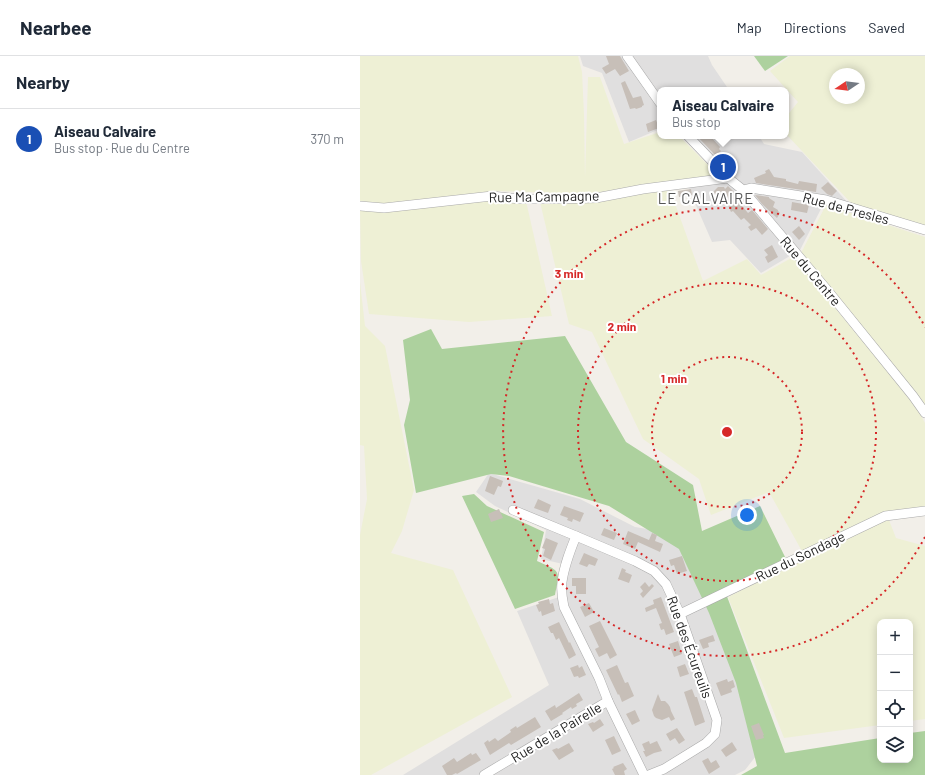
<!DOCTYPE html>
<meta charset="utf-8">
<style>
:root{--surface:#fff;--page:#f6f6f7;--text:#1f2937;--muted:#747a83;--line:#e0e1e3;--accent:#0f766e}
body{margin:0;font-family:Barlow,sans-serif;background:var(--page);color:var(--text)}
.controls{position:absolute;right:12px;bottom:12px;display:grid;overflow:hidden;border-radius:8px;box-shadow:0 2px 10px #0003}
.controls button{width:36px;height:36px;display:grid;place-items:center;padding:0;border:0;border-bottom:1px solid var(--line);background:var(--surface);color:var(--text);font:20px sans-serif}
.compass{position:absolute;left:469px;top:12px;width:36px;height:36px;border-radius:50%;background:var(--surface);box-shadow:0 2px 10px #0003;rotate:257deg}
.you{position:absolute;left:387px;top:459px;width:14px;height:14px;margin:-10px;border:3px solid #fff;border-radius:50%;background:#1a73e8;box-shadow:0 0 0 6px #1a73e833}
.badge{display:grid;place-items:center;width:26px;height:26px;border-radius:50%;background:var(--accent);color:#fff;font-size:13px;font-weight:700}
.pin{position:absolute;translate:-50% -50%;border:2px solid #fff;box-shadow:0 1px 4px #0006}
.popup{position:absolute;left:297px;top:31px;width:132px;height:52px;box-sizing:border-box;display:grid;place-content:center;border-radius:8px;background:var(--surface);filter:drop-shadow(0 1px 3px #0005);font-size:13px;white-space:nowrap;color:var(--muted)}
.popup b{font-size:15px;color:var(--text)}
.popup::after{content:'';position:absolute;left:50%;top:100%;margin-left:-8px;border:8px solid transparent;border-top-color:var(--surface)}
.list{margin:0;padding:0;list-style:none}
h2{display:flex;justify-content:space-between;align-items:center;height:52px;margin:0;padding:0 16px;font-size:17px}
h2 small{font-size:13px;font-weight:400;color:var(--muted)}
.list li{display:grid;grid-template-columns:26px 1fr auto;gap:12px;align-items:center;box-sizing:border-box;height:60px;padding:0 16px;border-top:1px solid var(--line)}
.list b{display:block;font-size:15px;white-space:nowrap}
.list p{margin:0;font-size:13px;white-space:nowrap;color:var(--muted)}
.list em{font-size:13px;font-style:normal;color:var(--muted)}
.icon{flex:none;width:22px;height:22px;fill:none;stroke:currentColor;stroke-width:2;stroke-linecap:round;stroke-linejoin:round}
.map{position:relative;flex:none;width:565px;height:719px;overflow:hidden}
header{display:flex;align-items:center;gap:24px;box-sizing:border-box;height:56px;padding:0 20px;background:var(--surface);border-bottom:1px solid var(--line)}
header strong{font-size:19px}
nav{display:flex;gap:22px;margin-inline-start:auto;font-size:14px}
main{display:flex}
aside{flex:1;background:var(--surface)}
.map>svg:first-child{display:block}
</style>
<header>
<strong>Nearbee</strong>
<nav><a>Map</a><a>Directions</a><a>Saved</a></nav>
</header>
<main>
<aside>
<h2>Nearby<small></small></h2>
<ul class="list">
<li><span class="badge" style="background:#1a4fb4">1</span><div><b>Aiseau Calvaire</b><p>Bus stop · Rue du Centre</p></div><em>370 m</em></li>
</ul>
</aside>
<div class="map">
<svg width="565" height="719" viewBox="0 0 565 719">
<rect width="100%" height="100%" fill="#f2efe9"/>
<g fill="#e0dfdf">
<polygon points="220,0 348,0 352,9 369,34 300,34 300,73 269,86 242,17 223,10"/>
<polygon points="321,80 399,80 404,88 442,96 489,148 464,147 440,194 401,217 370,184 352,186 328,131 364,124"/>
<polygon points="129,417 220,443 275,471 300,475 329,493 407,686 385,714 375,719 43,719 189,629 157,555 199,541 203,508 181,503 186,474 135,450 116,436"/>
</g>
<g fill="#eef0d5" fill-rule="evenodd">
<polygon points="0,0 218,0 222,16 224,59 225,122 228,21 240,21 264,88 300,76 300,80 319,80 359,120 225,138 139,135 35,149 0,145"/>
<path d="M 430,0 L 565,0 L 565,170 L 492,148 L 426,78 L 426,61 L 438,46 L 410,15 ZM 475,18 L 499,18 L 499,42 L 475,42 Z"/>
<polygon points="309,131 343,225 387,203 401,219 433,201 555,349 565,367 565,452 523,457 443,497 409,436 351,459 339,423 283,383 232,276 209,268 180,146"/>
<polygon points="131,143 166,145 192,260 109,266 9,258 1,205 0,154"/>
<polygon points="466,149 565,181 565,352 441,197"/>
<polygon points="0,226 5,270 25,290 54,434 42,475 31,497 93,514 152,641 11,719 0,719 0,479 7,443 4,390 0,389"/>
<polygon points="529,464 536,482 565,490 565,663 550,665 550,566 520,566 520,669 424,682 368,541 516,466"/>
</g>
<g fill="#add19e">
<polygon points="394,0 428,0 405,15"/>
<polygon points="71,273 82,293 205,280 266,386 333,429 342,475 400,450 427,505 365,535 425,697 520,682 520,704 550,704 550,677 565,675 565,719 381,719 397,710 376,627 349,557 319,493 249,450 149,420 131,418 56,437 44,369 50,344 43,284"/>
<path d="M 114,438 L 127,450 L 184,476 L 177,505 C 201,516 200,513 195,539 L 155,553 L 102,440 Z"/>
</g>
<g fill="#c7bfb8">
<polygon points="246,0 260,0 269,15 260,20 255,13 246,18 242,12 249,8"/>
<polygon points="265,25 273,42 281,40 284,49 282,50 282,51 276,53 275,52 270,53 261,27"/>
<polygon points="296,64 299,72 288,76 286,68"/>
<polygon points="337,80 350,80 360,91 359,93 361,95 356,100"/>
<polygon points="409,113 414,121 426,123 426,125 438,128 439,125 457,128 456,136 396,127 394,122 406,117 405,115"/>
<polygon points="468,126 477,135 472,140 467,138 461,132"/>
<polygon points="368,130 385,147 382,150 388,157 392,154 408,173 402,179 396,172 391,175 388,171 391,169 384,162 381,164 373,155 371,156 367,147 365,148 353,136 358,131 364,131 365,133"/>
<polygon points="331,133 332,139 319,141 318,135"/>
<polygon points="395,139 409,141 409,142 415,146 413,151 418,154 418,155 420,157 417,162 402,148"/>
<polygon points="432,146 449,149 447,157 431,154"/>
<polygon points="439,170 445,178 439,184 432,176"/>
<polygon points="412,189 418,201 408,207 405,201 408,199 404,194"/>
<polygon points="130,420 143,425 141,431 138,430 134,439 125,435"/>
<polygon points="178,443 191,449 188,457 174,452"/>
<polygon points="204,450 224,457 220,466 213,463 212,466 207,464 208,462 200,459"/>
<polygon points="139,453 143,462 131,466 128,458"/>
<polygon points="244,472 257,477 254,484 241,479"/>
<polygon points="268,475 289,484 292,477 297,479 295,485 303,488 300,496 278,486 275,493 263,488"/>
<polygon points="186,482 198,487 191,504 183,500 185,493 182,492"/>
<polygon points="224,497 238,503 235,510 229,508 227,511 219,508"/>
<polygon points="322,500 327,515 317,518 314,509 311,510 309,504"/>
<polygon points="262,512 266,514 265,516 272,519 269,527 258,523"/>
<polygon points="212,522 226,522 226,538 216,538 216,530 212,530"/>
<polygon points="285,526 289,531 292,528 294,530 283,542 280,538 283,535 280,531"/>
<polygon points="301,541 314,576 306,579 304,573 301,574 299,568 302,567 296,552 286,556 285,552 294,548 293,544"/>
<polygon points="189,543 190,548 193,547 195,555 182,560 181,555 179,556 176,549 179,548 178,546"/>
<polygon points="229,547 234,556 225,561 220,551"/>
<polygon points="240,565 257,599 250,603 247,597 239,601 235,593 239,591 229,570"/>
<polygon points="199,566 209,587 210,586 216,599 209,603 199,582 196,584 193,577 191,577 188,571"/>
<polygon points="353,579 355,585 348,587 349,591 343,593 339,584"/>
<polygon points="318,585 322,598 314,601 309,588"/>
<polygon points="325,608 329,618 320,621 317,611"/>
<polygon points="218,609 219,612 222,610 226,619 219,622 218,620 214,621 210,612"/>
<polygon points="257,609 265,627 268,626 274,640 262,646 259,638 258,639 246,614"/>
<polygon points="367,623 368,626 373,624 375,631 371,633 372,636 361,640 356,627"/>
<polygon points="332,633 335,641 337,641 345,666 335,670 324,636"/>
<polygon points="219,637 223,644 216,648 217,650 212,653 211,651 202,657 203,658 201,659 191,665 185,655 195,649 196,652"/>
<polygon points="298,638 301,645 305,645 308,648 310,651 311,655 315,663 311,665 309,661 302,664 296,662 294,660 292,654"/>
<polygon points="275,654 280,665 272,669 266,658"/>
<polygon points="175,661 181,671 151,689 149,687 130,699 124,687 128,684 129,686 135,682 138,685 151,676 150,674 156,670 157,672"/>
<polygon points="240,663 244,669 233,676 228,668 233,666 234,667"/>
<polygon points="399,667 404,679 403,679 404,682 396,684 391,670"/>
<polygon points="317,672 325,684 319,688 315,682 310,685 306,678"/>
<polygon points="254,680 261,695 252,699 245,684"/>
<polygon points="289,685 290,688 297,685 302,695 294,697 286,701 283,695 285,695 282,688"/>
<polygon points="372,686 377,694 366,701 361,694"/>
<polygon points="209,687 214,695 199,704 192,694 197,692 198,693"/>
<polygon points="111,697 112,699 116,697 121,704 97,718 96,717 92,719 87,719 82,710 94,702 97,706"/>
<polygon points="348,702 351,707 356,704 360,711 349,718 342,705"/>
<polygon points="263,707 267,713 264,715 265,719 255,719 252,713 254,712 253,711"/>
</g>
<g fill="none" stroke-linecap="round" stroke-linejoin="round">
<g stroke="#a9a9a9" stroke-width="10">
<g id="minor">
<polyline points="267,0 300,47"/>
<polyline points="328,80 368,122 383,134 393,146 468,235 553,340 565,357"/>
<polyline points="383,134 391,132 466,144 565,174"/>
<polyline points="0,150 24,152 132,140 159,143 197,143 236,142 283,133 368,122"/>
<polyline points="153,454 216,480"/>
<polyline points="320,558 525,460 565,455"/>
<polyline points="124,719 248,645"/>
<path d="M 284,719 L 248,645 L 239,622 L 204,551 C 202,542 201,534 202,526 C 204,510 210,495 216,480 L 275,505 L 294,515 L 306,528 L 320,558 L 357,664 L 355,678 L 346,687 L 304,713 L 289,719"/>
</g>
</g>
<use href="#minor" stroke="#fff" stroke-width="9"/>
</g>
<g fill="none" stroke="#d62828" stroke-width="2" stroke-dasharray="2 4">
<circle cx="367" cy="376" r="75"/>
<circle cx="367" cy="376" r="149"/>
<path d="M565 481A224 224 0 1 1 565 271"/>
</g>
<g text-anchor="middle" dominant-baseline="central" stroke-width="4" stroke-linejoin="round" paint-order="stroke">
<g font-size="14" fill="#222" stroke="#fff">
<text transform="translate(184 140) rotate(-1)">Rue Ma Campagne</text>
<text transform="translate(486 152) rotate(15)">Rue de Presles</text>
<text transform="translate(451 215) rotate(50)">Rue du Centre</text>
<text transform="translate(440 500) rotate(-26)">Rue du Sondage</text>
<text transform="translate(330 591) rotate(70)">Rue des Écureuils</text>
<text transform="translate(196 676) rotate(-31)">Rue de la Pairelle</text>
</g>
<g font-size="15" letter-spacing="1" fill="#555" stroke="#fff">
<text x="346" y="142">LE CALVAIRE</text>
</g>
</g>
<circle cx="367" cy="376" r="6" fill="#d62828" stroke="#fff" stroke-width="2"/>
<g font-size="12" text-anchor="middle" font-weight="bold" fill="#d62828" stroke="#fff" stroke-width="4" stroke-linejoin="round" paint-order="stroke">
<text x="209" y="222">3 min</text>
<text x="262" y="275">2 min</text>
<text x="314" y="327">1 min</text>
</g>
</svg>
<div class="controls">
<button>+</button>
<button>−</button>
<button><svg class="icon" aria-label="locate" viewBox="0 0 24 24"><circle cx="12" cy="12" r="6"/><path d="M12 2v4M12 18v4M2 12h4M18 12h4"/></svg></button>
<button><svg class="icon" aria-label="layers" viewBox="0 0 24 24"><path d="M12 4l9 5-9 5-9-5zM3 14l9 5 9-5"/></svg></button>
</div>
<svg class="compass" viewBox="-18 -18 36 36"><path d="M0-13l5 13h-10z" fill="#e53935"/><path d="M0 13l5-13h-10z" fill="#747a83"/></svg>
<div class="you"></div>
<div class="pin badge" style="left:363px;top:111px;background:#1a4fb4">1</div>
<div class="popup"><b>Aiseau Calvaire</b>Bus stop</div>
</div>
</main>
